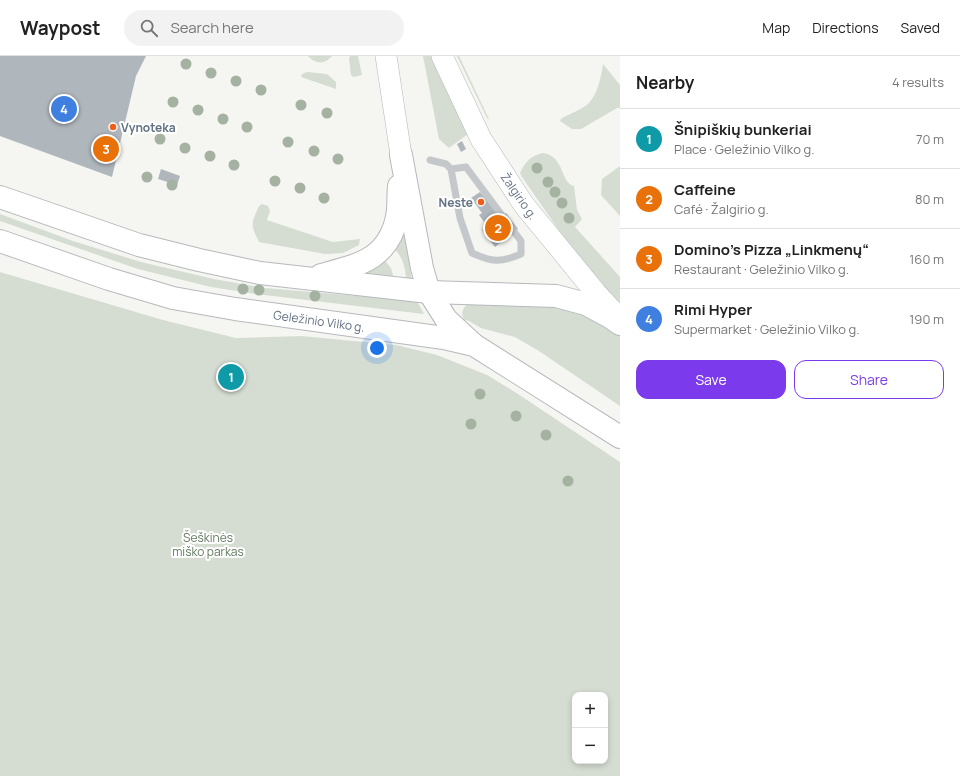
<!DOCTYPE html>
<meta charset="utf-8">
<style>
:root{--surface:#fff;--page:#f2f2f2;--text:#222;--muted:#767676;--line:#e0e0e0;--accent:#7c3aed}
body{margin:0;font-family:Manrope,sans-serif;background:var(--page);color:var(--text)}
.controls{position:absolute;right:12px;bottom:12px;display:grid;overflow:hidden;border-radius:8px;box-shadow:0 2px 6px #0003}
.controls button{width:36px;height:36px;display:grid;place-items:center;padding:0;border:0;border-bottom:1px solid var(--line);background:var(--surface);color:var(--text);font:20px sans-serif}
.you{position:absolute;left:377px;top:292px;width:14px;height:14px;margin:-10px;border:3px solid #fff;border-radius:50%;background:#1a73e8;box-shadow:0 0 0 6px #1a73e833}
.badge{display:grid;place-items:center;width:26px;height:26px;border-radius:50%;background:var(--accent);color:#fff;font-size:13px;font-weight:700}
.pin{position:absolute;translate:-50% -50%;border:2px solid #fff;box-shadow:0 1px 4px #0006}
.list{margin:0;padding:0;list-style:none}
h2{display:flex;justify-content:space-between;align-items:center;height:52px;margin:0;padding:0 16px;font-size:17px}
h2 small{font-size:13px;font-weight:400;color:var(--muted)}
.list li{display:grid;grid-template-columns:26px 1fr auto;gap:12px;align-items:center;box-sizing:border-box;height:60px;padding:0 16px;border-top:1px solid var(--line)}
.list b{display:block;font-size:15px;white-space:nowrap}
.list p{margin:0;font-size:13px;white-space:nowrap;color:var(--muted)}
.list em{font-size:13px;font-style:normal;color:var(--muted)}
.actions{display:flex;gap:8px;padding:12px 16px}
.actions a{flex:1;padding:9px 0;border:1px solid var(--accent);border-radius:12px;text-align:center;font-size:14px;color:var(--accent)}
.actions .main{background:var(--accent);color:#fff}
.icon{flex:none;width:22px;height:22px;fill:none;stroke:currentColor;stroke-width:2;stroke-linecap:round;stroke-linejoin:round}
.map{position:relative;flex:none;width:620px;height:720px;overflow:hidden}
header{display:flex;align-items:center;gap:24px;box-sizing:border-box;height:56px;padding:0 20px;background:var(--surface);border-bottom:1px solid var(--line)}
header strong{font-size:19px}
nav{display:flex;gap:22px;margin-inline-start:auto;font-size:14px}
.search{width:280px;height:36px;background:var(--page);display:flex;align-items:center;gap:10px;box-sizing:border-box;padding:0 14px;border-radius:22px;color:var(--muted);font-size:15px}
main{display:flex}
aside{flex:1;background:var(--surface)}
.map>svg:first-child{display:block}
</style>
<header>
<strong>Waypost</strong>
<div class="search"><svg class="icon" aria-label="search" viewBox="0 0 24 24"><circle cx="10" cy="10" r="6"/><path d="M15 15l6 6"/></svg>Search here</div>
<nav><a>Map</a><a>Directions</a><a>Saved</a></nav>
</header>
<main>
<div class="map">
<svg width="620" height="720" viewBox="0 0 620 720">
<rect width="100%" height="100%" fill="#f5f5f1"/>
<g fill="#d5ddd2" fill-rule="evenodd">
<path d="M 308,0 L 332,0 C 325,9 315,8 308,0 Z"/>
<polygon points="350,0 358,0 362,19 353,21 351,19 349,2"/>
<polygon points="423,0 431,0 468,78 449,92 439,83"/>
<polygon points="457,0 459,0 489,63 487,62"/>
<path d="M 603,8 L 620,29 L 620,52 L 617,52 L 581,73 L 572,73 L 560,65 L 561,63 C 569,58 583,53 589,47 C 598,37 601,21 603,8 Z"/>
<polygon points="307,16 327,18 336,26 336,33 301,21 302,18"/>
<path d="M 543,97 C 565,100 560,127 574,130 L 577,154 L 582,163 L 575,171 L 620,221 L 620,249 L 583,209 L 522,121 L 520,117 C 525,106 530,100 543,97 Z"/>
<polygon points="620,110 620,160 601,139 602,123"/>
<path d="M 262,148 L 268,150 L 270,155 L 267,164 L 333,186 L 360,183 L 359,189 L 343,197 L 325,198 L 259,186 C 250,168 251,168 259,150 Z"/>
<polygon points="0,158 73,185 141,206 214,223 265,232 417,245 424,258 256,238 211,231 138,213 0,165"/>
<path d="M 404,168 L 412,226 L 406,225 C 406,212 402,197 390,190 Z"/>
<polygon points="382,201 391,212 393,219 389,223 352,220"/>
<path d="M 0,216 L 163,264 L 236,282 L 301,280 L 396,289 L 437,299 L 487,319 L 518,338 L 620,406 L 620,720 L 0,720 ZM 575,639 L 605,639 L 605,705 L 575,705 Z"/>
<path d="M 469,247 L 556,247 L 582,255 L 620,279 L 620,350 L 539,295 L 515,281 L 481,272 L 467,264 L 465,265 C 460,258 462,252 469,247 Z"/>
</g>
<g fill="#afb6bc">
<polygon points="0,0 146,0 136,20 112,121 0,80"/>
<polygon points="462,85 466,93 461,96 457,88"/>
<polygon points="161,113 180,120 177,129 158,123"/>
<polygon points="480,136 501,161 506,157 518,173 495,191 482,174 487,170 479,159 482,157 471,142"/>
</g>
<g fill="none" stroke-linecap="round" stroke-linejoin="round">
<g stroke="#b5b9bd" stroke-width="22">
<g id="primary">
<polyline points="386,0 401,99"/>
<polyline points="442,0 481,83 524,149 596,237 620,263"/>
</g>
</g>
<g stroke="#b6b9bd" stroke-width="24">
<g id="highway">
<polyline points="401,99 422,212 429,236 446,263 473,288"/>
<polyline points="0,141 139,189 199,204 260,217 429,236 556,240 586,248 610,261 620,268"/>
<polyline points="0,185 109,223 173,242 235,253 444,282 474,289 620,381"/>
<path d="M 321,219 C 358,209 388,204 397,161 C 399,151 398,140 399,130"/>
</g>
</g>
<path stroke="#c4c8cb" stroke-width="7" d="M 430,104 L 446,108 L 451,113 L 460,162 L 472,197 C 492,206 500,207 521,198 L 521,185 L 466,111 L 451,113"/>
<use href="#primary" stroke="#fff" stroke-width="21"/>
<use href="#highway" stroke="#fff" stroke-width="22"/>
</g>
<g fill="#a5b2a2">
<circle cx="186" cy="8" r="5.5"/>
<circle cx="211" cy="17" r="5.5"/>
<circle cx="236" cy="25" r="5.5"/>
<circle cx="261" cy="34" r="5.5"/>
<circle cx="173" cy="46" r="5.5"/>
<circle cx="301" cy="49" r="5.5"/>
<circle cx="198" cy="54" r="5.5"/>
<circle cx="327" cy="57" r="5.5"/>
<circle cx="223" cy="63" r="5.5"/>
<circle cx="247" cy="71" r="5.5"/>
<circle cx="160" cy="83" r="5.5"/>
<circle cx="288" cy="86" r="5.5"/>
<circle cx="185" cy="92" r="5.5"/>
<circle cx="314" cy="95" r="5.5"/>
<circle cx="210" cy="100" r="5.5"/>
<circle cx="338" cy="103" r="5.5"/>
<circle cx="234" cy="109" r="5.5"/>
<circle cx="537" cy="112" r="5.5"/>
<circle cx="147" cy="121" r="5.5"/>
<circle cx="275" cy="125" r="5.5"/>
<circle cx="548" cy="126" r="5.5"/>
<circle cx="172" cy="129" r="5.5"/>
<circle cx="300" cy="132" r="5.5"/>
<circle cx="555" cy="136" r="5.5"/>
<circle cx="324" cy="142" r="5.5"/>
<circle cx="562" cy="147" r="5.5"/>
<circle cx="569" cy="162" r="5.5"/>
<circle cx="243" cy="233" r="5.5"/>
<circle cx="259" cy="234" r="5.5"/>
<circle cx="315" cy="240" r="5.5"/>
<circle cx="480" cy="338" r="5.5"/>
<circle cx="516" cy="360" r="5.5"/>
<circle cx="471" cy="368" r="5.5"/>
<circle cx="546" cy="379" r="5.5"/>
<circle cx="568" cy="425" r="5.5"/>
</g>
<g fill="#ee5d19" stroke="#fff" stroke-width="1.5">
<circle cx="113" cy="71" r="4"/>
<circle cx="481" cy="146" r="4"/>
</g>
<g text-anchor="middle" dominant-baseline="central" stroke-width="4" stroke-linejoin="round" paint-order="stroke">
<g font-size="12" font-weight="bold" fill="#627284" stroke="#fff" text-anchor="start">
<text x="121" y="71">Vynoteka</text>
<text x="473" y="146" text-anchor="end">Neste</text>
</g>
<g font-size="12" fill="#627284" stroke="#fff">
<text transform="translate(519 140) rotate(55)">Žalgirio g.</text>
<text transform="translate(319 265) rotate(8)">Geležinio Vilko g.</text>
</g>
<g font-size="12" fill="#647b61" stroke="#fff">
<text x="208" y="481">Šeškinės<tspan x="208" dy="14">miško parkas</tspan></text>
</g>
</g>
</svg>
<div class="controls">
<button>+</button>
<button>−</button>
</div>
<div class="you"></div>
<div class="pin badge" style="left:231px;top:321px;background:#0f9aa8">1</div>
<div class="pin badge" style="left:498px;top:172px;background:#e8710a">2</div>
<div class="pin badge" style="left:106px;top:93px;background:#e8710a">3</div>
<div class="pin badge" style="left:64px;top:53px;background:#3f7fe0">4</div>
</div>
<aside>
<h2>Nearby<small>4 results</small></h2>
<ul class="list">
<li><span class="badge" style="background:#0f9aa8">1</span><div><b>Šnipiškių bunkeriai</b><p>Place · Geležinio Vilko g.</p></div><em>70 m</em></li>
<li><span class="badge" style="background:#e8710a">2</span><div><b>Caffeine</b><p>Café · Žalgirio g.</p></div><em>80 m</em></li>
<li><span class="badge" style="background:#e8710a">3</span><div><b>Domino's Pizza „Linkmenų“</b><p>Restaurant · Geležinio Vilko g.</p></div><em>160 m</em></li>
<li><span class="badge" style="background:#3f7fe0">4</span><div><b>Rimi Hyper</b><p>Supermarket · Geležinio Vilko g.</p></div><em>190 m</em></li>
</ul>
<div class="actions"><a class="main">Save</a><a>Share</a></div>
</aside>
</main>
